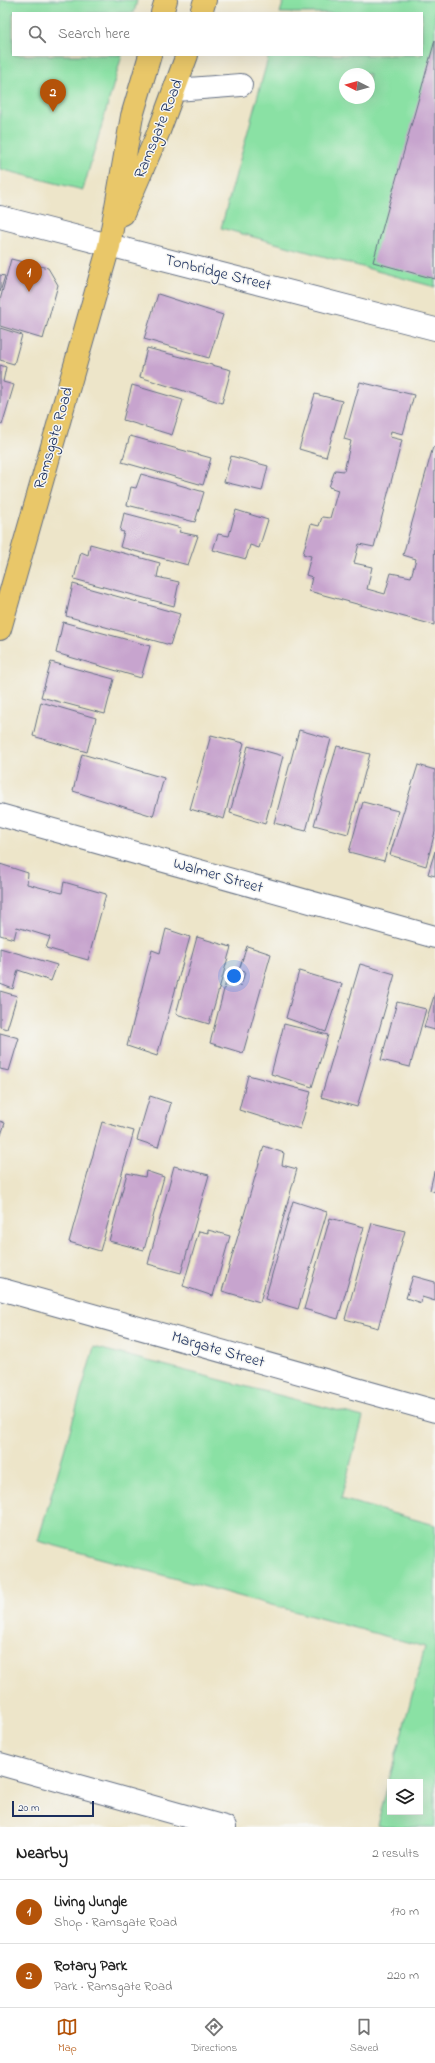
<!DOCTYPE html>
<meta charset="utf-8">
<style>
:root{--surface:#fff;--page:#f6f6f6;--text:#222;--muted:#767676;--line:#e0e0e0;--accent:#b45309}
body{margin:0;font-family:"Indie Flower",sans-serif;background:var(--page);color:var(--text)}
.controls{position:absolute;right:12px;bottom:12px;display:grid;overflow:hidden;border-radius:0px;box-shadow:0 4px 16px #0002}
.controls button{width:36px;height:36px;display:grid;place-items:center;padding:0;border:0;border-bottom:1px solid var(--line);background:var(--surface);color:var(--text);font:20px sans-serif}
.compass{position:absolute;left:339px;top:68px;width:36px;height:36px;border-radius:50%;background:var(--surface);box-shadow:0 4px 16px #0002;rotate:276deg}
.scale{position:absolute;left:12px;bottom:10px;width:82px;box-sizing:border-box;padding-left:4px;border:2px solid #1b2f5e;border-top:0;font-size:11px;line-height:14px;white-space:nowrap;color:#1b2f5e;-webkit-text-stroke:3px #f6f6f2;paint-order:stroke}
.you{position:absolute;left:234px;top:976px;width:14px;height:14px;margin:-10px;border:3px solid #fff;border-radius:50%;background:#1a73e8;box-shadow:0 0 0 6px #1a73e833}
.badge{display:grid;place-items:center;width:26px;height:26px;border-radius:50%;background:var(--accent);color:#fff;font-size:13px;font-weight:700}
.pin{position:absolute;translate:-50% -33px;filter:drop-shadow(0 1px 2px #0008)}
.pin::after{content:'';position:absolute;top:21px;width:14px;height:12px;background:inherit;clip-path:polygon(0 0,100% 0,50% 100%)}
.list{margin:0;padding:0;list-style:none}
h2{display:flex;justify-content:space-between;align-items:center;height:52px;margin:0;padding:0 16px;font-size:17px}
h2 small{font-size:13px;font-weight:400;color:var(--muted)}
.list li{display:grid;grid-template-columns:26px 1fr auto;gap:12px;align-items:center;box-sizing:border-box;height:64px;padding:0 16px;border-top:1px solid var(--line)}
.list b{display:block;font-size:15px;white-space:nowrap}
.list p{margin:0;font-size:13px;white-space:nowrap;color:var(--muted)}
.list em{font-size:13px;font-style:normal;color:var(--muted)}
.icon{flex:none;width:22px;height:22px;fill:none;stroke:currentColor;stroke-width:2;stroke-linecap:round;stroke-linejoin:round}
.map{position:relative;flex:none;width:435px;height:1827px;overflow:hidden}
.search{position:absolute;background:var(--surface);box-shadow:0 4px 16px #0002;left:12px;right:12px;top:12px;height:44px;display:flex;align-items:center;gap:10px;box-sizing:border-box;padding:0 14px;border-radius:0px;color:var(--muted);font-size:15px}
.sheet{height:180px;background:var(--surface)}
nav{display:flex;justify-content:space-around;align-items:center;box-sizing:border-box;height:56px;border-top:1px solid var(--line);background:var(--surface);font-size:11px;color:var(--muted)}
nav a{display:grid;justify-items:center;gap:2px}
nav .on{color:var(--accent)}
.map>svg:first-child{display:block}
</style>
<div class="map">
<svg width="435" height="1827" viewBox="0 0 435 1827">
<rect width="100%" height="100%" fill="#f6f6f2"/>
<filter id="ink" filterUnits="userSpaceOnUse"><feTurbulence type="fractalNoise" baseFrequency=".025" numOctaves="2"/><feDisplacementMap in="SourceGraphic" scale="8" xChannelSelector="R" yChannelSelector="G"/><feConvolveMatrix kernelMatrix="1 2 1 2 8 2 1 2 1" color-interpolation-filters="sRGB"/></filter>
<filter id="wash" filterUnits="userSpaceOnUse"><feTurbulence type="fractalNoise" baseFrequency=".012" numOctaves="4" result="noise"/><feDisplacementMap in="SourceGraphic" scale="16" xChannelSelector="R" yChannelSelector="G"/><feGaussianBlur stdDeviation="0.9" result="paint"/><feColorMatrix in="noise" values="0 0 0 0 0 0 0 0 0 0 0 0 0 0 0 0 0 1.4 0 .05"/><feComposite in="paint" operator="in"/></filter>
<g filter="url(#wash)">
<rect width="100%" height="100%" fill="#ede5c9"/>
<g fill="#8ae1a4" stroke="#528881" fill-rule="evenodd">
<polygon points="0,0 137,0 134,13 13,13 13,55 122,55 83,190 0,169"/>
<path d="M 284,0 L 435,0 L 435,287 L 221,228 L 269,55 L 422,55 L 422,13 L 280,13 ZM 345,74 L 369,74 L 369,98 L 345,98 Z"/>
<path d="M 94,1347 L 363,1417 L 341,1499 L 435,1525 L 435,1827 L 384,1827 L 377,1825 L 425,1647 L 38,1541 ZM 390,1782 L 420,1782 L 420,1812 L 390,1812 Z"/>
</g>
<g id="blocks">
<g fill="#c7a4ce">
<polygon points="435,40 435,279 373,262"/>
<polygon points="11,259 48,268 58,285 43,339 0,326 0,300"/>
<polygon points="0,275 5,276 0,292"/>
<polygon points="158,294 223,315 209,358 144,339"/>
<polygon points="0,328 22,335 14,364 0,360"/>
<polygon points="147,348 231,370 222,403 140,377"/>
<polygon points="0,365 6,367 3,382 14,385 2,425 0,424"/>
<polygon points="360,382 414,395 403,434 391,431 390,437 402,440 374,547 359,544 354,563 372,567 367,589 385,594 391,573 411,577 416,559 403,555 433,447 435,447 434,625 309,591 312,577 306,575 311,556 303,554 311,524 319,526 322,517 330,518 338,490 329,487 335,470 344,471 351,441 344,439"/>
<polygon points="132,385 183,400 172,435 123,420"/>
<polygon points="315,394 342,401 326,457 299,449"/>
<polygon points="130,436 211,458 203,485 122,462"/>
<polygon points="231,456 268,466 262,491 224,482"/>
<polygon points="141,474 204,492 195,522 127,505 131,487 136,488"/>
<polygon points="236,510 268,520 259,548 250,545 246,559 213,550 218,534 229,536"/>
<polygon points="124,513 181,528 179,532 198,536 188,565 120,547 124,532 120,531"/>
<polygon points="90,544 160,563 157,577 179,582 174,606 74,579 81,552 88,555"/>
<polygon points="73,584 180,614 170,645 66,616"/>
<polygon points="63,622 150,646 141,678 56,653"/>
<polygon points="51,662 114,679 105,714 41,697"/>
<polygon points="41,702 96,718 87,752 33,736"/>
<polygon points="299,730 331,739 306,831 274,823"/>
<polygon points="211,735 244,743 224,819 190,809"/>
<polygon points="248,746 283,756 265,824 230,813"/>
<polygon points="337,746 370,754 348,834 314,825"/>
<polygon points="82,754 164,778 153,816 73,791"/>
<polygon points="418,765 435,770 435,832 426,866 390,855"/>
<polygon points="363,802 398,811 384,861 349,852"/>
<polygon points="435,851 435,876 428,874"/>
<polygon points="0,864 28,873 27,884 62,893 64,882 106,894 88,960 46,948 50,937 17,927 14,939 0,935"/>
<polygon points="166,929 190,937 157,1056 127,1046 152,950 160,953"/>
<polygon points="197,937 231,947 209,1024 176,1014"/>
<polygon points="247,946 271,954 243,1053 210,1043 226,982 241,986 245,972 239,970"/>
<polygon points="0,948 57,965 51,981 18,970 13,989 0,984"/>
<polygon points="360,964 395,974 357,1107 321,1097"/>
<polygon points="299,971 342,984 326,1032 286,1018"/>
<polygon points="0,991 17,996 7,1029 0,1027"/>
<polygon points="435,993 435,1030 424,1027"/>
<polygon points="397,1002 426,1009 410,1067 381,1060"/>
<polygon points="284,1024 328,1035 312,1087 271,1074"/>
<polygon points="0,1033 19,1038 9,1071 0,1069"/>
<polygon points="248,1075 311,1092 300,1129 239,1110"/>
<polygon points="150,1096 171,1103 158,1147 137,1140"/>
<polygon points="0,1121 5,1123 0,1138"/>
<polygon points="102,1122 134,1131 100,1251 69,1242"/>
<polygon points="264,1146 284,1153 282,1165 297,1169 260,1302 222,1291"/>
<polygon points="174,1166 209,1175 181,1273 148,1264"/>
<polygon points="146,1171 164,1177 144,1250 109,1241 127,1173 145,1177"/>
<polygon points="434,1172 435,1172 435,1192 430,1190"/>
<polygon points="293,1201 327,1212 298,1309 265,1299"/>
<polygon points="330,1218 364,1227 338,1319 304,1309"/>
<polygon points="372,1223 405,1231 378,1328 345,1319"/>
<polygon points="208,1230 230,1236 213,1296 183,1286 199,1231 208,1233"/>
<polygon points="413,1276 435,1282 435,1301 422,1297 421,1303 406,1298"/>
</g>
</g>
</g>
<g filter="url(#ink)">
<use href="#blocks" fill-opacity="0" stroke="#646f83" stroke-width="1"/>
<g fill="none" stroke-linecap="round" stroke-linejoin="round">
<g stroke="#646f83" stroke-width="24">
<g id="minor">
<polyline points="176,90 241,85"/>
<polyline points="0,217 435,329"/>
<polyline points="0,815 435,937"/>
<polyline points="0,1289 435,1411"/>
<polyline points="0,1764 225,1827"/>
</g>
</g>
<g stroke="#646f83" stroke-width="24">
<g id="major">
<polyline points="162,13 166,0"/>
<polyline points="201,13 205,0"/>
<polyline points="123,214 159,131 187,55"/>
<polyline points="0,629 109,246 132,116 150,55"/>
</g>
</g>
<use href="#minor" stroke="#fff" stroke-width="22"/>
<use href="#major" stroke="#e9c769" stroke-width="22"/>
</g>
</g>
<g text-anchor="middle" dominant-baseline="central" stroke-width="3" stroke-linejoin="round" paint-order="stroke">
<g font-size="16" fill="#1b2f5e" stroke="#f6f6f2">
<text transform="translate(159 129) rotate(-68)">Ramsgate Road</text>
<text transform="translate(218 273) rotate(14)">Tonbridge Street</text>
<text transform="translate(54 438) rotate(-74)">Ramsgate Road</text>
<text transform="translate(218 876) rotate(16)">Walmer Street</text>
<text transform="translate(218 1350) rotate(16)">Margate Street</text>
</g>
</g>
</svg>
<div class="controls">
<button><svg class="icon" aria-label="layers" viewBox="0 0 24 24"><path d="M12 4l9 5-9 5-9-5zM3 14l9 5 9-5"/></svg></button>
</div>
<svg class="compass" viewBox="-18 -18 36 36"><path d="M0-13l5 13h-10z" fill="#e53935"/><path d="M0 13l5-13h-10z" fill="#767676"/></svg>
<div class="scale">20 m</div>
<div class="you"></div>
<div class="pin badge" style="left:29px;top:292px">1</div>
<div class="pin badge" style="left:53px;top:112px">2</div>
<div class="search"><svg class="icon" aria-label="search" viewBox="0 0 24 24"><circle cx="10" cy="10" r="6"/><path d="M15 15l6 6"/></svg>Search here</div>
</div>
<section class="sheet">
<h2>Nearby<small>2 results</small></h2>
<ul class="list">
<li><span class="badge">1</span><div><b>Living Jungle</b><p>Shop · Ramsgate Road</p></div><em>170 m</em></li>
<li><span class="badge">2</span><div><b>Rotary Park</b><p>Park · Ramsgate Road</p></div><em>220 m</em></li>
</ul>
</section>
<nav>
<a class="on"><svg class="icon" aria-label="map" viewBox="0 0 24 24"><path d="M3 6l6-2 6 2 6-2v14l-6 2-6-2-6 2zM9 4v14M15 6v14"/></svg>Map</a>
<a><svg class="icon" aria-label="directions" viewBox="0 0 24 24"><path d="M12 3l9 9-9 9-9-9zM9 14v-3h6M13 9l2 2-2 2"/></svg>Directions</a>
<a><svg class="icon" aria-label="saved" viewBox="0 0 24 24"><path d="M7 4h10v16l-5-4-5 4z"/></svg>Saved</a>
</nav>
